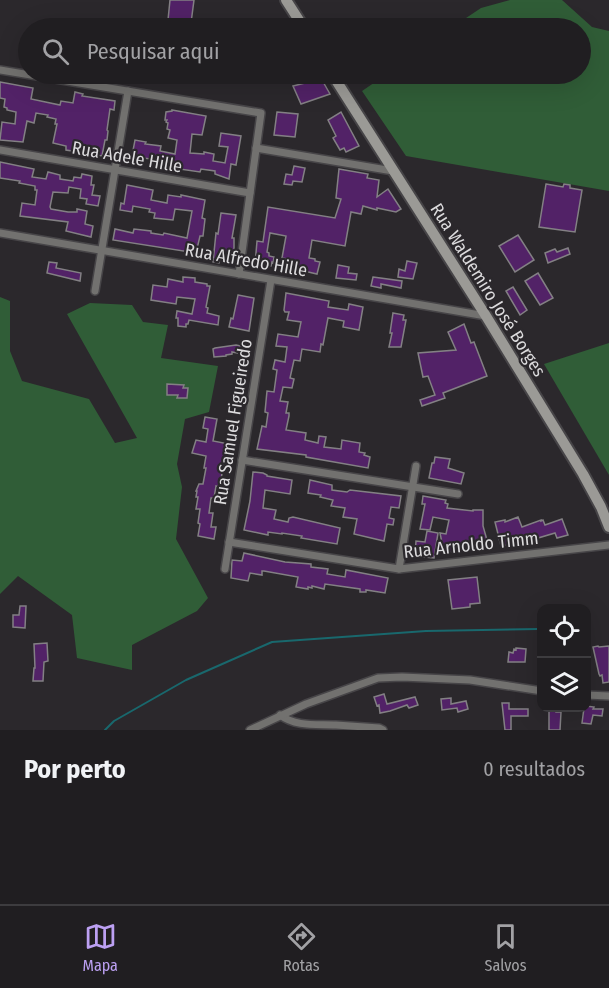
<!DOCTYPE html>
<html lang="pt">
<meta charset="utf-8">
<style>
:root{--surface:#201e21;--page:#2d2b2e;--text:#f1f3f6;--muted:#a2a2a5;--line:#3d3c3f;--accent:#bca0f2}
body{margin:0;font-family:"Fira Sans Condensed",sans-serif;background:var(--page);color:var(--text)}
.controls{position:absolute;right:18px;bottom:18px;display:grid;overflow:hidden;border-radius:12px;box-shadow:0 6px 24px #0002}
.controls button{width:54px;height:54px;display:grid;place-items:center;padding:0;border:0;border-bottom:2px solid var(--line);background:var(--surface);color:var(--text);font:30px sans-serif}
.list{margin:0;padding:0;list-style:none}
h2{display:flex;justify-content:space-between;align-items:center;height:78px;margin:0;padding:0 24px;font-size:26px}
h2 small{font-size:20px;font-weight:400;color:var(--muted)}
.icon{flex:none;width:33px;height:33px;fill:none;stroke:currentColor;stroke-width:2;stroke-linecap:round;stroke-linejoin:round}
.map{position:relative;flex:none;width:609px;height:730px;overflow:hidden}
.search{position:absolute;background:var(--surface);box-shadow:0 6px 24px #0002;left:18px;right:18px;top:18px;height:66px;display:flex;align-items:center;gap:15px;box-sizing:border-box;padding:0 21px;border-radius:33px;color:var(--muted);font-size:22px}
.sheet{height:174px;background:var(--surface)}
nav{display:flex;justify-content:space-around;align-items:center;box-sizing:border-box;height:84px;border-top:2px solid var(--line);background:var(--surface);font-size:16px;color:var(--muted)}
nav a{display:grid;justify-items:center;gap:3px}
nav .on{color:var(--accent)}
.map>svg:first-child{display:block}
</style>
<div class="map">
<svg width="609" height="730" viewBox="0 0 609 730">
<rect width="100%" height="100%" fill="#2b282c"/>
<g fill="#305d37">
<polygon points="510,0 562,0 592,27 609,31 609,191 406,156 362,91 387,74 580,74 580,28 451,28 481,8"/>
<polygon points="0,297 10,301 10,351 22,381 89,399 115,443 137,438 67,314 90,303 132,305 143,322 168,325 161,358 218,366 209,412 185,419 177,464 182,487 176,539 208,598 197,611 132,645 132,670 77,658 72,615 18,576 0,594"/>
<polygon points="609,343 609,475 544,364"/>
</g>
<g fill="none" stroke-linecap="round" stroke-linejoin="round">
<polyline stroke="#19686d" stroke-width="2" points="105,730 114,721 186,680 272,642 426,631 538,629"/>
</g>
<g fill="#522267" stroke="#838084" stroke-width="1.5">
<polygon points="170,0 194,0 191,23 168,20"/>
<polygon points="322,80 330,94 301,104 293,86 313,81 313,83"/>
<polygon points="0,82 33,88 31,99 60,105 61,101 73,103 75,92 83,94 82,96 115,101 114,110 110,109 107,130 108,131 107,140 105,140 102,156 91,154 92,149 79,147 78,152 66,150 66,146 53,143 57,124 55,124 56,119 47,117 48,115 36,113 34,123 27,121 23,142 0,140 2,122 15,124 16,112 7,110 7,108 4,107 5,99 0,98"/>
<polygon points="172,110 206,116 202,135 192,134 190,153 204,154 204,152 214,154 213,161 225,163 228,147 219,146 221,133 241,136 236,165 231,164 229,179 215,174 215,171 201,169 200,172 180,169 179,170 159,166 160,160 143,158 142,163 131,161 135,140 146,142 145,144 161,146 160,151 175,154 177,140 168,138 170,130 167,129 168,123 166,122 167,120 165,120 166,112 172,111"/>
<polygon points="277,112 298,114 295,137 274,135"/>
<polygon points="341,112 359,146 346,152 344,148 340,150 333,138 336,136 328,120"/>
<polygon points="0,162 34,169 32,177 46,179 48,172 60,175 60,179 73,181 74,177 81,178 82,174 92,176 91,185 94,185 92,195 100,196 98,206 86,204 87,199 80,198 81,189 69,187 68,193 53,192 50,207 51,209 68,212 77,212 77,209 87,211 85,224 93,226 91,237 66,231 68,222 20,216 22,203 35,205 37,190 35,190 35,186 19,183 20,181 0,178"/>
<polygon points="294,166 305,168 302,182 293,181 292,185 284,184 286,174 292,175"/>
<polygon points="339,169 368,174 367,178 379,180 377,197 388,189 401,209 396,212 377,208 377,210 363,206 361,214 351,212 345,246 312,240 309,258 315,259 315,261 320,262 317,274 295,269 295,267 291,266 292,260 282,258 286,236 270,233 267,252 269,253 269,256 274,257 273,263 272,262 271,266 255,265 257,241 263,242 268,207 335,218 341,199 336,198"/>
<polygon points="546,184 563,187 564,184 570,185 570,188 582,190 575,232 539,227"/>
<polygon points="127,185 153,190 151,200 167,203 168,195 181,197 181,195 205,200 202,218 205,219 203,236 200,236 196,253 113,240 115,229 133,233 134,229 151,231 151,233 163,235 164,233 187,238 192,211 175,209 173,220 154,218 155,213 149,212 150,209 133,206 132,212 120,210 121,203 124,204"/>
<polygon points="221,213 236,215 232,238 234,238 234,259 220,258 219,263 213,262 216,233 218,234"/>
<polygon points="518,235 534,260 515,272 499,246"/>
<polygon points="568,248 570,254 548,263 545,253 555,249 557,252"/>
<polygon points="407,261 417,263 413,279 398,277 399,269 405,271"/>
<polygon points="49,262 57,263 56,268 81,273 80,281 47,273"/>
<polygon points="338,265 349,267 348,273 357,274 356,280 336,278"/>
<polygon points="538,273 553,298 540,305 525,281"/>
<polygon points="183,277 195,278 195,282 207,284 207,286 210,286 206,307 208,308 207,313 219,316 218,325 189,320 188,324 186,324 186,327 178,326 178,318 176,318 177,311 192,314 195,299 177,297 176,304 151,300 153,285 167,287 168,279 183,282"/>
<polygon points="373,277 402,281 401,288 381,284 381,288 371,286"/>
<polygon points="513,287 527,310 520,315 506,291"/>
<polygon points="286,293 329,301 328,307 348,310 349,304 363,307 359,330 343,327 344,321 328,318 323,345 321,344 320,352 302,349 300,361 294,360 290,378 294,379 292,388 283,387 280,401 288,402 286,413 289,413 289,416 286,430 306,433 305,440 318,443 319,436 326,437 324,447 341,449 342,440 360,443 359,452 365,453 364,455 370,457 368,468 306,457 306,455 257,449 262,426 266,427 268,413 265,412 267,391 274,392 277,370 273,369 275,360 285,362 287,347 276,346 278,334 298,337 301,322 287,320 289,312 285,312 284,310"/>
<polygon points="238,295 254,298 249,331 229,327 231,318 233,319"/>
<polygon points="393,313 404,315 403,320 406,320 401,347 389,347 392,333 390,333"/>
<polygon points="464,324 471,343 474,342 487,376 443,393 445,398 422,406 420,400 435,395 428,376 423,377 418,353 456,350 448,332"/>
<polygon points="236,345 250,348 248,355 232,352 232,354 226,355 226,356 214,357 213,349 215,348"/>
<polygon points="167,384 184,385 183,388 188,388 187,398 177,398 178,395 167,395"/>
<polygon points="205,417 217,419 213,441 229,444 226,460 224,459 220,487 216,486 214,498 211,498 209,513 213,513 211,527 216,527 214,539 198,536 200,524 198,523 200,509 196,509 198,497 196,497 197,491 196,491 199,484 203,484 206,468 204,468 206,456 192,453 196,440 206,442 208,429 203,428"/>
<polygon points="435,457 450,459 448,468 464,473 461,484 429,478 432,463 434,463"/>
<polygon points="253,472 263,473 267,475 267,476 292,480 290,494 265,490 263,508 276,510 274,519 288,522 289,518 293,517 340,528 337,544 301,538 302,536 282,533 282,534 268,532 268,535 244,530 250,501"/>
<polygon points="310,480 332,485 332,490 347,492 350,490 401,496 399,508 391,507 389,518 394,519 393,525 387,524 384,541 354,534 357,519 343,517 345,508 331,506 333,500 320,497 321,495 308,493"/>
<polygon points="423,496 446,500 445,503 448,504 447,508 473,511 473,510 483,510 483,526 487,540 484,541 485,547 444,553 440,533 446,534 449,520 433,517 430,530 420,529 425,504 422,504"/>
<polygon points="518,517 522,527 541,520 541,521 543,520 545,525 562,519 568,535 557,538 555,533 528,541 526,537 513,542 514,544 501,546 495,522 505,520 505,522"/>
<polygon points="427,531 438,533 434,558 415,556 416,541 425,542"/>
<polygon points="244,553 285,562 311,564 311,567 328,569 327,574 345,577 346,570 388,578 385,593 366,590 366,592 360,592 360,589 325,584 324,589 312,586 312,588 308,587 308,589 296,587 298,577 264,571 262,571 262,575 250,573 248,581 231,578 232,560 242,561"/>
<polygon points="477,577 480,603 470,604 470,607 452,609 448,580"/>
<polygon points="20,606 26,606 25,628 13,627 13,615 19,615"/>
<polygon points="47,643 48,661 44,662 43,681 33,681 34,668 35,668 34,644"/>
<polygon points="598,646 599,647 609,646 609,682 603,683 602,675 600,676 599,674 593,647"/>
<polygon points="516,648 526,649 525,662 508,662 509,652 513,653 514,649 516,650"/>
<polygon points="384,694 387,704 415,697 418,705 409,708 407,705 390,711 380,713 379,705 377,706 374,697"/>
<polygon points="451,698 451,704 466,701 468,709 458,712 457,708 442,710 441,699"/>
<polygon points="502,703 509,703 509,709 528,709 528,716 511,716 511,730 505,730"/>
<polygon points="586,706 594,707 593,709 603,709 602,716 593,715 591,724 582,723 584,708 586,708"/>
<polygon points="549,709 556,709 556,712 561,712 560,730 549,730"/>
</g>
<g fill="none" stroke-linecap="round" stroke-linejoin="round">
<g stroke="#474548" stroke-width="10">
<g id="street">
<polyline points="0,70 261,113 239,274"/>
<polyline points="256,148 393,171"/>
<polyline points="0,150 250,193"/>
<polyline points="0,233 486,316"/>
<polyline points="95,291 128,91"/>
<polyline points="242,460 458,494"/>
<polyline points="229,542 399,569 609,545"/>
<polyline points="225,569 271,280"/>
<polyline points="399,569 416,466"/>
<polyline points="586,695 609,696"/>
<path d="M 280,715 C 296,727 316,724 336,725 C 350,726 364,727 379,728 L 383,730"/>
<polyline points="250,730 306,704 378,678 402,677 470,680 542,691"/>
</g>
</g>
<g stroke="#474548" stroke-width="14">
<g id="secondary">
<polyline points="286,0 304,28"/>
<polyline points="332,74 486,316 583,474 601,507 609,527"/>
</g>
</g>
<use href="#street" stroke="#72716f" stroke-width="7"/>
<use href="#secondary" stroke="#9b9a96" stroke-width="10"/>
</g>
<g text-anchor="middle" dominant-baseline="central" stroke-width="4.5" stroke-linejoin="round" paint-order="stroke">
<g font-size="18" fill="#dcdbdd" stroke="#2b282c">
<text transform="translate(127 157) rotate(10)">Rua Adele Hille</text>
<text transform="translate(246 260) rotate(10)">Rua Alfredo Hille</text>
<text transform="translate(488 290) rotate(58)">Rua Waldemiro José Borges</text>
<text transform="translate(233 422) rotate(-81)">Rua Samuel Figueiredo</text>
<text transform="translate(471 545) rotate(-6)">Rua Arnoldo Timm</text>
</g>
</g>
</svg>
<div class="controls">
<button><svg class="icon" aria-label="locate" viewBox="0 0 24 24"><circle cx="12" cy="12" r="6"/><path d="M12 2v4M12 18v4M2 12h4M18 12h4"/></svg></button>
<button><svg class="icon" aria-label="layers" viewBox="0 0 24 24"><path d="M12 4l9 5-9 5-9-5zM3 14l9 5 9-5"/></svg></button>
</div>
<div class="search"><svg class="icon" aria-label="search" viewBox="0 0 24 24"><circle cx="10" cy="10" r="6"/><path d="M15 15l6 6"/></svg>Pesquisar aqui</div>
</div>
<section class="sheet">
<h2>Por perto<small>0 resultados</small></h2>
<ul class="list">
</ul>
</section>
<nav>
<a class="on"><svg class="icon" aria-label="map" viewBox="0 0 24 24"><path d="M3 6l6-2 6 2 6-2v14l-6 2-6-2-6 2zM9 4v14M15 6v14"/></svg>Mapa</a>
<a><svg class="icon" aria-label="directions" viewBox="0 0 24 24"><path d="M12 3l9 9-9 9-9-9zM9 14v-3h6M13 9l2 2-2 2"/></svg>Rotas</a>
<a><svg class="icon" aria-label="saved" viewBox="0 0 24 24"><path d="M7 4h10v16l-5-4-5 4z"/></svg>Salvos</a>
</nav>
